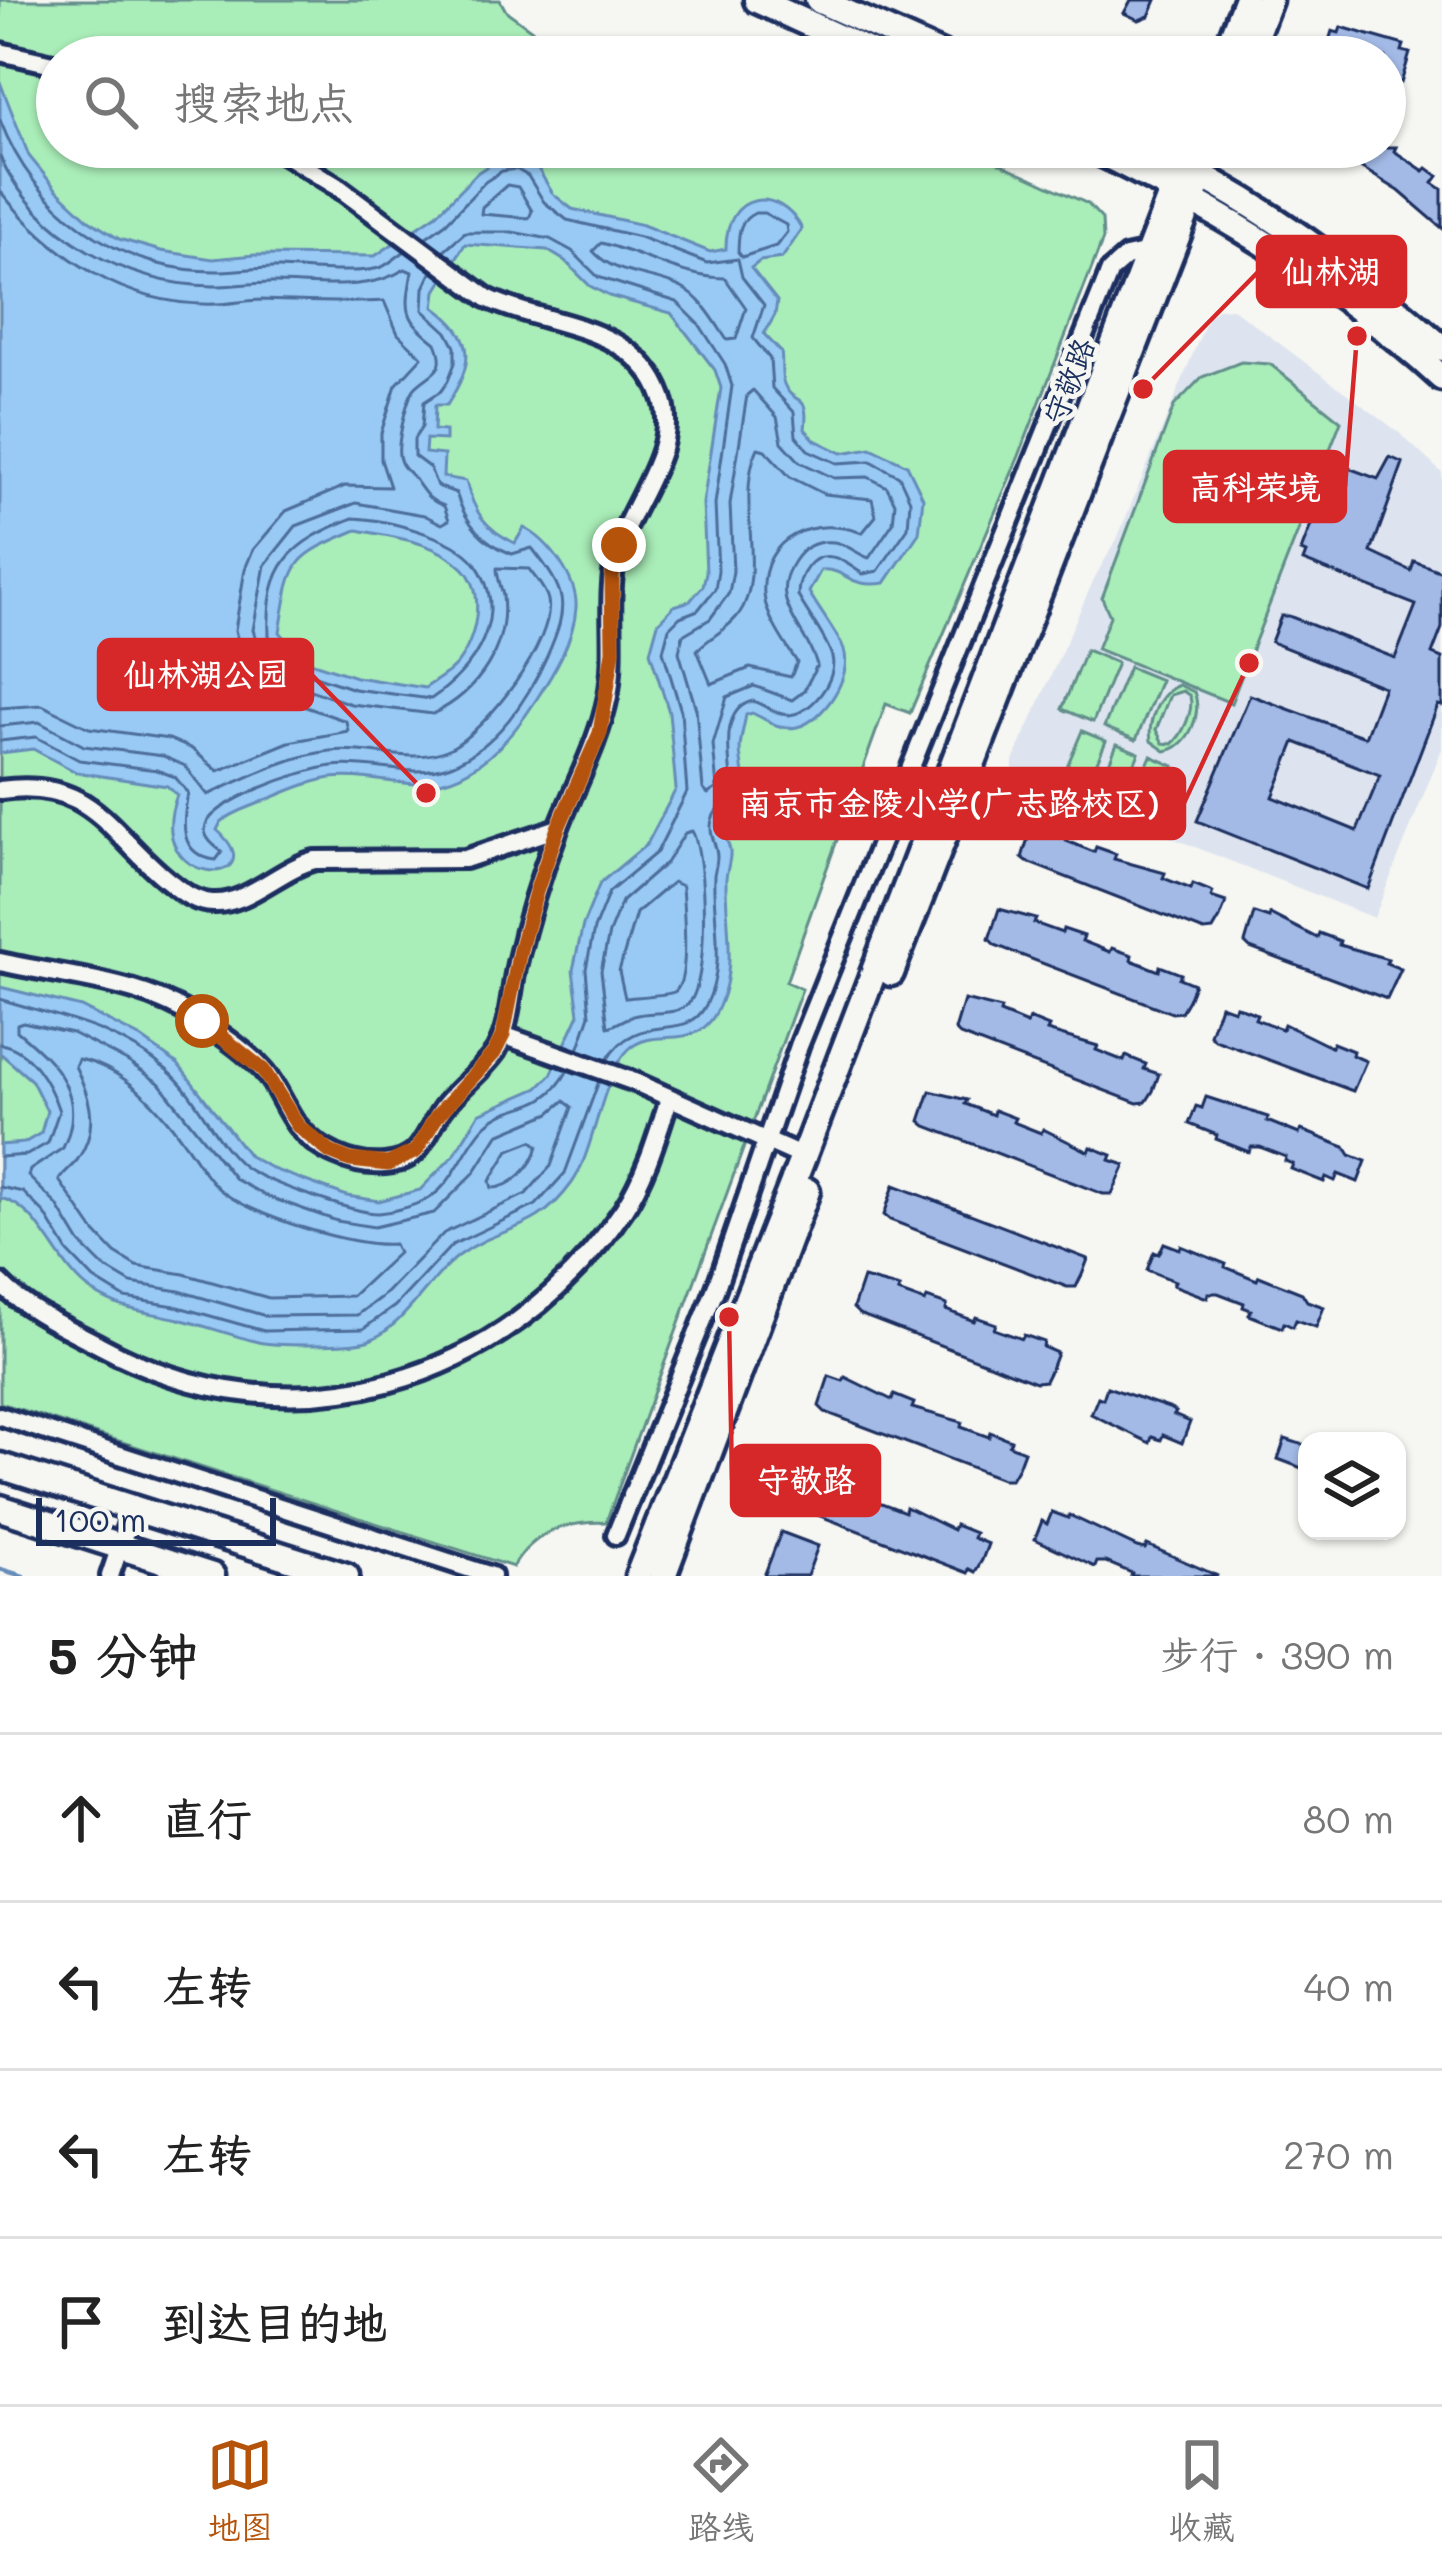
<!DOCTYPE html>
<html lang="zh">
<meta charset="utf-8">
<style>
:root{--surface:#fff;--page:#f2f2f2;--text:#222;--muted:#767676;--line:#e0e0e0;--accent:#b45309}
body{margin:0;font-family:Mali,"LXGW WenKai TC",sans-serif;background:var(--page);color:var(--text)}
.controls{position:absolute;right:36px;bottom:36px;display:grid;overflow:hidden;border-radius:24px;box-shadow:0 3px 9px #0004}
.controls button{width:108px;height:108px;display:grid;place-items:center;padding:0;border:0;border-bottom:3px solid var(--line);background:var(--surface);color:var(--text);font:60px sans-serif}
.scale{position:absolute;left:36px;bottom:30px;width:240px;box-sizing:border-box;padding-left:12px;border:6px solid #1b2f5e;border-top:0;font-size:33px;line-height:42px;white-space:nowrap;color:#1b2f5e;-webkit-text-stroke:9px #f6f6f2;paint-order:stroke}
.stop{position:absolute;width:36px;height:36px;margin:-27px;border:9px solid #b45309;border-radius:50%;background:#fff}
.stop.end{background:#b45309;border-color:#fff;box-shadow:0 3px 12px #0008}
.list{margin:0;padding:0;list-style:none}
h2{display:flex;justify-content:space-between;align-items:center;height:156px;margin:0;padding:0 48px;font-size:51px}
h2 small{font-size:39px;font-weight:400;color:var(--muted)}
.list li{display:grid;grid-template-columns:78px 1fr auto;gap:36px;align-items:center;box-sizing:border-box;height:168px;padding:0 48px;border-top:3px solid var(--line)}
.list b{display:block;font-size:45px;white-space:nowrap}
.list em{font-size:39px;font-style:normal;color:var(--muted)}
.icon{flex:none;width:66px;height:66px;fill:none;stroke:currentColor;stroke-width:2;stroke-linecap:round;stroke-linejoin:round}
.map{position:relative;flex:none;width:1442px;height:1576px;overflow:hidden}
.search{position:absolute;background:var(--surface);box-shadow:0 3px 9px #0004;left:36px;right:36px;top:36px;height:132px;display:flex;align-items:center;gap:30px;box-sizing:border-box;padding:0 42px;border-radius:66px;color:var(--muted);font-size:45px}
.sheet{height:828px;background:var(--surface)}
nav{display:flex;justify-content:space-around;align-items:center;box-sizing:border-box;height:168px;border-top:3px solid var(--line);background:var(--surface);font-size:33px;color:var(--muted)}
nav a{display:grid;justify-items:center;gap:6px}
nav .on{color:var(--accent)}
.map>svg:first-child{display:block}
</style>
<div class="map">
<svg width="1442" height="1576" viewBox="0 0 1442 1576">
<rect width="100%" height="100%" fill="#f6f6f2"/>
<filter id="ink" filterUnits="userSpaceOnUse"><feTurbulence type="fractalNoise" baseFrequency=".00833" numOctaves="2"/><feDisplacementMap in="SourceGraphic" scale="24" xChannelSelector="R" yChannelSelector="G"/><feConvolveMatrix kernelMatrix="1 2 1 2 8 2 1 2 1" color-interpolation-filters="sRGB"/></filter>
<g filter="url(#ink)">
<polygon fill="#dde4ef" points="1232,308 1397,431 1442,473 1442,749 1374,918 1019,777 1013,769 1013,761 1095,577 1117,539 1208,317 1217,309"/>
<g fill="#a9edb8" stroke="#628e8b" stroke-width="3" fill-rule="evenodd">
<path d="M 0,0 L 500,0 L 506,11 L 532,30 L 528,44 L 557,57 L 57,57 L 57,147 L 964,147 L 1088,204 L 1102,219 L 1103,239 L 1019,456 L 910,713 L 886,704 L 786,982 L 802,989 L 606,1522 C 565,1522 534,1531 513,1567 L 0,1403 Z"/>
<polygon points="1241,362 1270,364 1341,421 1231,703 1097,649 1110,616 1102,598 1174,406 1202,377"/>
<polygon points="1086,650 1117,663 1093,722 1062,709"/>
<polygon points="1129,667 1161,680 1136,740 1104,727"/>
<path d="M 1179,685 L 1194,692 C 1203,713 1189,748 1165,751 L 1151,741 C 1147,722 1159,692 1179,685 ZM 1183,691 L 1190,696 C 1194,710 1183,735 1172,744 L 1163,743 L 1156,730 L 1170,695 Z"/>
<polygon points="1082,731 1106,741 1089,781 1065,771"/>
<polygon points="1117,744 1139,753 1122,794 1100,785"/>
<polygon points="1151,756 1174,766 1156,808 1133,798"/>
</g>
<path fill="#98caf5" stroke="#668cb9" stroke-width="3" fill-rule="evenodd" d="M 0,82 L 29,156 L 56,189 L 89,220 L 119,239 L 161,251 L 213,259 L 255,255 L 375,256 L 437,214 L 477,173 L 498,159 L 520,157 L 537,167 L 553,194 L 572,209 L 643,225 L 710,252 L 726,249 C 725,191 779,185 802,229 L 782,258 L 760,261 L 751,268 L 777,301 L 775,315 L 764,334 L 781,352 C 783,362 780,375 784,384 C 793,407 810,390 805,429 L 815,440 L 842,453 L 871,448 L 907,465 L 923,498 L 919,533 L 885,583 C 847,589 847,568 821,570 L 809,592 C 817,607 839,636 844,650 C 853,677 823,721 797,727 C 779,731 768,720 752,713 L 746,715 C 744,726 740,739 740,751 C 741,766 746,781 743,796 C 739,808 725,813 723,825 C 722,834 729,842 730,851 C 731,859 727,869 726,878 C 725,920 737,963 720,1004 C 699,1057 657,1024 629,1049 C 602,1074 594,1153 572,1183 C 534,1236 504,1223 460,1255 C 430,1276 402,1330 367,1341 C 350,1346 275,1346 258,1342 C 231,1335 205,1326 179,1319 C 145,1311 124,1312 93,1292 C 56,1268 42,1207 0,1198 L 0,1145 L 24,1143 L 41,1133 L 47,1111 L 32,1081 L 0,1053 L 0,987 L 81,1007 L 141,1038 L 178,1064 L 249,1156 L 275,1170 L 347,1196 L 379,1201 L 420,1190 L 454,1155 L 479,1114 L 538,1088 L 551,1075 L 579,1014 L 573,970 L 583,925 L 600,883 L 647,844 L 676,789 L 669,712 L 650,652 L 658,623 L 674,606 L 690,601 L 703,586 L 706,572 L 703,503 L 721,388 L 715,370 L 671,313 L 609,296 L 590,286 L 565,261 L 547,250 L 465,244 L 436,291 L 434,307 C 477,338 474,362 447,405 L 435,405 L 434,430 L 445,431 L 445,440 L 426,439 L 425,453 L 444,455 L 443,477 L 466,481 C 474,512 485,529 515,543 L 524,528 C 549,540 578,580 576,608 C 574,640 553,674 536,700 C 511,739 473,783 423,784 C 393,785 361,774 331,778 C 307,782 285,792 262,802 C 248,808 233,812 221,822 L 217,830 C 280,888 140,891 177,795 L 167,786 L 76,772 L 33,749 L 0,753 ZM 357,530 C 392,537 436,541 463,568 C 487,593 476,641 456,665 C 448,674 435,681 425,688 L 356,677 L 304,660 L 280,632 C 292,561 289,558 357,530 Z"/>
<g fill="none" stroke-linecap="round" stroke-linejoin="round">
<g stroke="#4d6d9a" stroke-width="3">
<path d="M 0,120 C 34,209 118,271 215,271 C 236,271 258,267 280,268 C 304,269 361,275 382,267 C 390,263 398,256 405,251"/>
<path d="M 0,157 C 37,236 127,285 213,286 C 234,286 256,282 278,283 C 319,284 369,292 405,269 L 412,272 C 405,311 404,318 436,343 C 449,373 430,372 415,388 C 407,397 395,448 400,460 C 403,470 412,474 417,482 C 426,495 429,500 444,506 L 449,520 L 442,524 L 424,515 L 356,503 L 296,526 L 265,565 L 253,630 L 259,649 L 292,684 L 351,704 L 433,714 C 478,692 509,647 503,596 C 501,585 497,578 497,568 L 529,569 C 535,578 546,589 548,600 C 556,640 485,732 449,749 C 412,766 369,746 330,751 C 288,756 246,778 208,795 L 185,766 L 163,756 L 84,746 L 39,722 L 0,726"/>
<polygon points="507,185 518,187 532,211 529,218 481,214 482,207"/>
<path d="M 0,191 C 54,258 126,307 216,304 C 231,304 247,300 262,300 C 303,301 344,304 384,301 L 398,334 L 422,357 L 396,385 L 381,433 L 381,460 L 390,487 L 345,486 L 286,511 L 253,550 L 245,569 L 235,630 L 242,656 L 280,698 L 346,721 L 348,731 L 289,742 L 218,771 L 192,749 L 169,739 L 89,728 L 42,705 L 0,708"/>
<path d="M 755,213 L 764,213 L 786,225 L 787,232 L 776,246 L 742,257 L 738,252 C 739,234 737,222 755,213 Z"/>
<path d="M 425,238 L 446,223 L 485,182 L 502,171 L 516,169 L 528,176 L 544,202 L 567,220 L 640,237 L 707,263 L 738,259 L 742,277 L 764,305 L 753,338 L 770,359 L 772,388 L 794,412 L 796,436 L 808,450 L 837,463 L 871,461 L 899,476 L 910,500 L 908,528 L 878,571 L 863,574 C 854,569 844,560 836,558 C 811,550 798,577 798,596 C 807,613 828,640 832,657 C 838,679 811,714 789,715 C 776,715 765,705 753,701 C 717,709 731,763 732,790 C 727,802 715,808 712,820 C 708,834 717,844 717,857 C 717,863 715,869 714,875 C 712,918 727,964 706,1005 C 686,1045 638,1008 607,1060"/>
<path d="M 601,243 C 642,253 683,278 725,278 L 746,308 L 736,339 L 727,340 C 715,322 702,298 682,288 C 652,273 616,277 593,251 Z"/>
<polyline points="443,251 465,232 512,232 550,239 572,251 598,277 677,302 699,324 725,364 732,386 715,504 718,571 715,589 698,610 680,617 669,628 663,651 681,711 687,792 657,852 609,892 594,929 586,969 590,1015 578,1050"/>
<path d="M 753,390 L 777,417 L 782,442 L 800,462 L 834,478 L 868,477 L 887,487 L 895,503 L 893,523 L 869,558 C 857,554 847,544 834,542 C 817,540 803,547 794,561 C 766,602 807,628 817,665 L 804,691 L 792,700 L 754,686 L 727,697 L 713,744 L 717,788 L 708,794 L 703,789 L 696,709 L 679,652 L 683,635 L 710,619 L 729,593 L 733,571 L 730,504 L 747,395 Z"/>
<path d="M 758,448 L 765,450 L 790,477 L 824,494 L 872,499 L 876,516 L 862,533 C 816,515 760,535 764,595 C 766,617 785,644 797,662 L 791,677 L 750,668 L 711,684 L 697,650 C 710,637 727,630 739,614 C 768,573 734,496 758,448 Z"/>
<path d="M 353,518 C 385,519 456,537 475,563 C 512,615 474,670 431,699 L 354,689 L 300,671 L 269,636 C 266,563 291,543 353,518 Z"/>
<path d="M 0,741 L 36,737 L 79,760 L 157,770 L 175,777 L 188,793 C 183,821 177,855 216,860 L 222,852 C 216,847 206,840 205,831 C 203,802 307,769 332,766 C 372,761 412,780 451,765 C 496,747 528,699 547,656 C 570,604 567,593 532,548 L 512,554 C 482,542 466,524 456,493 L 437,486 L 430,468 L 414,456 L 414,439 L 422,427 L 424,402 L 441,391 L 448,381 L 455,363 L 455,347 L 447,332 L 423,310 L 424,288 L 432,271"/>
<path d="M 692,831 C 706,854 710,984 688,1004 C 674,1017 651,1010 633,1016 C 624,1019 617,1025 608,1027 L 601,971 L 609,933 L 622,901 L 666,863 L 685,833 Z"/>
<path d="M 673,882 L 682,886 C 683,905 691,983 674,992 C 668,995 633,997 625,998 L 619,971 L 636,913 Z"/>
<path d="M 0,999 C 64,1019 113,1026 167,1070 C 198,1096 212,1138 241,1164 C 258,1180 354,1213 378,1213 C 391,1212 411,1207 423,1201 C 454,1188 464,1146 486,1125 C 512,1100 543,1116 568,1070"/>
<path d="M 23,1022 L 72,1033 L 127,1061 L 159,1083 L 235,1179 L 266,1196 L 337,1221 L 374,1227 L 434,1213 L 474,1173 L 498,1135 L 550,1113 L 564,1101 L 572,1107 L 551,1166 L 526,1194 L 444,1233 L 385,1294 L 357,1315 L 266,1316 L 179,1291 L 131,1283 L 104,1267 L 80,1243 L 57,1205 L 28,1176 L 30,1170 L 63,1148 C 88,1095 56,1063 17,1031 L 17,1024 Z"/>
<path d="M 0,1044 C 30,1048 50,1084 59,1111 L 48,1143 L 27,1155 L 0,1157"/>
<path d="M 78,1059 C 123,1067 160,1108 185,1144 C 196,1158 205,1177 219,1189 C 248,1215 356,1248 394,1244 L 398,1253 L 352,1296 L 269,1298 L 184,1274 L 136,1266 L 115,1253 L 94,1231 L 59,1180 C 64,1172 72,1167 78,1159 C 100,1127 90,1097 75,1066 Z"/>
<path d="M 532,1141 L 538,1146 C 533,1166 512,1188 492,1188 L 490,1181 L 509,1150 Z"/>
<polyline points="0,1187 23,1192 45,1214 68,1252 94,1279 125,1298 175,1306 264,1331 363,1329 395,1306 452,1245 536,1205 565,1173 599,1081"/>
</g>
<polyline stroke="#668cb9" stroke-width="4.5" points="0,1569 23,1576"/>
</g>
<g fill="#a3bae7" stroke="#1b2f5e" stroke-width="3" fill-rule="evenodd">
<polygon points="1131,0 1156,0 1149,16 1139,20 1124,13"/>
<polygon points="1341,27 1404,45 1402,51 1410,53 1401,83 1385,78 1385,57 1324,57 1332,31 1339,33"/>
<polygon points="1328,147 1396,147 1394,151 1424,171 1427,168 1438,176 1433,183 1442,189 1442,228 1399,191"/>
<path d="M 1390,457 L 1403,463 L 1371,552 L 1411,571 L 1414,561 L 1442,572 L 1442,628 L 1432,654 L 1442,658 L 1442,706 L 1438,705 L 1368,889 L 1197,821 L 1250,695 L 1365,737 L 1384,687 L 1271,642 L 1281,616 L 1289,616 L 1395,658 L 1416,605 L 1303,561 L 1306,553 L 1301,551 L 1335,463 L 1378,479 ZM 1295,742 L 1380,775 L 1357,831 L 1273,797 Z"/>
<polygon points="1031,828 1068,837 1066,841 1094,852 1096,847 1116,854 1114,859 1165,873 1163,878 1191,889 1193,884 1213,892 1211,897 1226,902 1220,918 1213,930 1204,931 1027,862 1022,858"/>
<polygon points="999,909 1036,919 1034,923 1062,933 1063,929 1084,936 1082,941 1110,952 1112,948 1132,955 1131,960 1159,971 1160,966 1181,974 1179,978 1194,984 1188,1000 1181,1012 1172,1013 995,945 989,939"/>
<polygon points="1254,913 1269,918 1270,914 1317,938 1319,933 1340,941 1339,945 1388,959 1386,963 1401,969 1387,999 1250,948 1245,943"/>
<polygon points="964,1000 1001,1009 1000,1013 1027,1024 1029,1019 1049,1027 1047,1031 1098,1046 1096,1050 1124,1061 1126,1056 1146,1064 1144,1069 1159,1074 1153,1091 1146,1102 1137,1103 960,1035 955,1030"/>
<polygon points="1220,1005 1234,1010 1236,1006 1257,1014 1255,1019 1282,1029 1284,1024 1331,1047 1333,1043 1353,1051 1352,1055 1366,1061 1353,1091 1215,1040 1210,1035"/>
<polygon points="930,1091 967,1100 965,1104 993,1115 994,1110 1015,1118 1013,1122 1041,1133 1043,1129 1089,1152 1091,1147 1112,1155 1110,1160 1125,1165 1118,1181 1112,1194 1103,1194 926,1126 920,1121"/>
<polygon points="1206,1097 1268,1117 1267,1121 1299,1134 1301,1130 1345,1147 1350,1155 1366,1161 1358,1182 1338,1174 1335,1181 1326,1177 1324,1182 1291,1169 1293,1164 1285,1161 1286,1157 1260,1147 1251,1147 1249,1152 1216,1139 1217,1135 1189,1124 1196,1106 1202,1108"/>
<polygon points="894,1185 1088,1259 1082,1275 1076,1287 1067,1287 890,1220 884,1215"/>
<polygon points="1164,1243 1180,1249 1181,1246 1226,1264 1225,1267 1257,1280 1259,1276 1302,1293 1307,1301 1324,1307 1316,1327 1296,1320 1293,1327 1284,1323 1282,1328 1249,1315 1251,1310 1243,1307 1244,1303 1218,1293 1208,1293 1207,1298 1173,1285 1175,1281 1147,1270 1154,1252 1159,1254"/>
<polygon points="863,1278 900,1288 898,1292 925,1302 927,1298 947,1305 946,1310 974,1321 976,1317 996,1324 994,1329 1022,1339 1024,1335 1044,1342 1043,1347 1057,1353 1051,1369 1045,1381 1036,1382 859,1314 853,1308"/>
<polygon points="829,1376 843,1381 845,1377 892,1400 894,1395 914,1403 912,1408 962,1422 961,1427 989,1437 990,1432 1011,1440 1009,1445 1024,1451 1018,1467 1011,1479 1002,1479 825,1412 819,1406"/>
<polygon points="1107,1387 1169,1408 1176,1412 1174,1415 1190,1422 1182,1443 1163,1435 1161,1440 1152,1437 1150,1443 1091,1414 1098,1397 1103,1399"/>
<polygon points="1285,1439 1307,1446 1307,1470 1278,1459"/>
<polygon points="793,1469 808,1474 809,1470 856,1493 858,1488 878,1496 876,1501 905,1512 906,1507 953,1530 955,1525 975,1533 973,1538 988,1544 982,1560 975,1572 969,1569 968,1573 789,1504 784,1499"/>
<polygon points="1052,1512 1068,1518 1069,1515 1137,1547 1145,1549 1147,1545 1218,1576 1131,1576 1132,1573 1106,1562 1097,1562 1095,1567 1035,1539 1042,1521 1047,1524"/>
<polygon points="781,1532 818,1546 807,1576 764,1576"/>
</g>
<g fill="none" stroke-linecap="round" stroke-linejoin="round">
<g stroke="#1b2f5e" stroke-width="26">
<g id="street">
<polyline points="0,52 57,65"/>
<path d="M 0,790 C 94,777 108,834 171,883 C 183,893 197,903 213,903 C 248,905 281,868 315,860 L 465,859 L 558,828"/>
<path d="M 0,962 C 71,978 146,981 207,1025 C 226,1038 248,1053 263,1070 C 278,1087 284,1108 297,1125 C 316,1150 353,1167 385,1164 C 397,1163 409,1159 417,1150 C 429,1136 434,1118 446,1104 C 461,1086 483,1070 496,1051 C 510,1027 511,990 517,963 C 527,919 541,874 557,832 C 574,786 598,746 608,696 C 617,648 605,599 617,552 C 629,504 681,450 662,397 C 636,323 546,327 487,298 L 338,187 L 273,147"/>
<polyline points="503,1035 635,1082 803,1157"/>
<path d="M 0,1283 C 27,1311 67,1328 101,1346 C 291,1448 505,1387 624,1209 C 646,1175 657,1136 669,1099"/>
<polyline points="0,1416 492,1576"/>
<polyline points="616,1535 716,1288 799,1046 1110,271 1126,257 1149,252"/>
<polyline points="110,1576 132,1511"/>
</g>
</g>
<g stroke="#1b2f5e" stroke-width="33">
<g id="secondary">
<polyline points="757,0 881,57"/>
<polyline points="818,0 946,57"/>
<polyline points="1224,57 1246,0"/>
<polyline points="1247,57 1269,0"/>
<path d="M 1089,147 C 1215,207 1339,284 1442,378"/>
<path d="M 1145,147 C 1253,197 1353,270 1442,348"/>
<polyline points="891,973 1212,147"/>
<polyline points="0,1466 346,1576"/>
<polyline points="0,1508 212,1576"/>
<polyline points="638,1576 803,1157 1189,147"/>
<polyline points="663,1576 807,1191"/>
</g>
</g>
<use href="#street" stroke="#f6f6f2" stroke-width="16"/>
<use href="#secondary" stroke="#f6f6f2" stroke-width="24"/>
</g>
</g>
<g fill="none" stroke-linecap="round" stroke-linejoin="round" filter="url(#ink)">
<polyline stroke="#b45309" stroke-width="15" points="202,1021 263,1070 298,1126 330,1152 350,1160 388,1164 416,1151 436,1117 494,1053 503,1035 520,950 536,892 558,828 600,733 613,651 612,577 619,545"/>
</g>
<g text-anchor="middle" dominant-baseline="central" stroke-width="10" stroke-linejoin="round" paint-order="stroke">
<g font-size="30" fill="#1b2f5e" stroke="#f6f6f2">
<text transform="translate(1068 381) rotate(-69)">守敬路</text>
</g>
</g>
<path fill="none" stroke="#d62828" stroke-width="4.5" d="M1143 389L1258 272M1357 336L1345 487M426 793L312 675M1249 663L1184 803M729 1317L732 1480"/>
<g fill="#d62828" stroke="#f6f6f2" stroke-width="4.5">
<circle cx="1143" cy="389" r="12"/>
<circle cx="1357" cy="336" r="12"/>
<circle cx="426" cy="793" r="12"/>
<circle cx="1249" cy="663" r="12"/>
<circle cx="729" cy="1317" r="12"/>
</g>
<g fill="#d62828" stroke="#d62828" stroke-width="4.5">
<rect x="1258" y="237" width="147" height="69" rx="12"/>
<rect x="1165" y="452" width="180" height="69" rx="12"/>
<rect x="99" y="640" width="213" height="69" rx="12"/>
<rect x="715" y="769" width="469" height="69" rx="12"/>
<rect x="732" y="1446" width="147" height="69" rx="12"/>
</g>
<g font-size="33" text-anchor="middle" font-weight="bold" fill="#fff">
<text x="1331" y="283">仙林湖</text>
<text x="1255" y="499">高科荣境</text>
<text x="206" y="686">仙林湖公园</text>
<text x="949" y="815">南京市金陵小学(广志路校区)</text>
<text x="806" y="1492">守敬路</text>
</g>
</svg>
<div class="controls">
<button><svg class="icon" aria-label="layers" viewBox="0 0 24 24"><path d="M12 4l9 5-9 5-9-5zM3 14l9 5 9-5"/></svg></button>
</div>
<div class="scale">100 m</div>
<div class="stop" style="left:202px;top:1021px"></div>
<div class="stop end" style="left:619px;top:545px"></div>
<div class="search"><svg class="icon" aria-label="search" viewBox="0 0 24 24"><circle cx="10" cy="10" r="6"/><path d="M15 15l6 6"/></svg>搜索地点</div>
</div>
<section class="sheet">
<h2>5 分钟<small>步行 · 390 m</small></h2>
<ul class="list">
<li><svg class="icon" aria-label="ahead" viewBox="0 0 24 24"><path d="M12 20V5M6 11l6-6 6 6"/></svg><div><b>直行</b></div><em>80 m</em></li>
<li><svg class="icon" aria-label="left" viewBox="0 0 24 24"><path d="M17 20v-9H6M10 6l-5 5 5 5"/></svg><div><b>左转</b></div><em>40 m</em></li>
<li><svg class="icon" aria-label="left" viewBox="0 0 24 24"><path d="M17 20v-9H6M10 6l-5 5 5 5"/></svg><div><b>左转</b></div><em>270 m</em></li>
<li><svg class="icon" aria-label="arrive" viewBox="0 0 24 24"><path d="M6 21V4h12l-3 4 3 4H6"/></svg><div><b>到达目的地</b></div></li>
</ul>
</section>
<nav>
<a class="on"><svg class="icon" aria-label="map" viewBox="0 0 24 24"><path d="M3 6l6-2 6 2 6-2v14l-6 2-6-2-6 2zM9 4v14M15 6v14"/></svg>地图</a>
<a><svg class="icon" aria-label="directions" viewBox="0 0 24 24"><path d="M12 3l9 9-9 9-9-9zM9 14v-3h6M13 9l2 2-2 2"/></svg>路线</a>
<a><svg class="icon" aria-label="saved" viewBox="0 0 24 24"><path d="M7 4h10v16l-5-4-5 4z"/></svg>收藏</a>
</nav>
